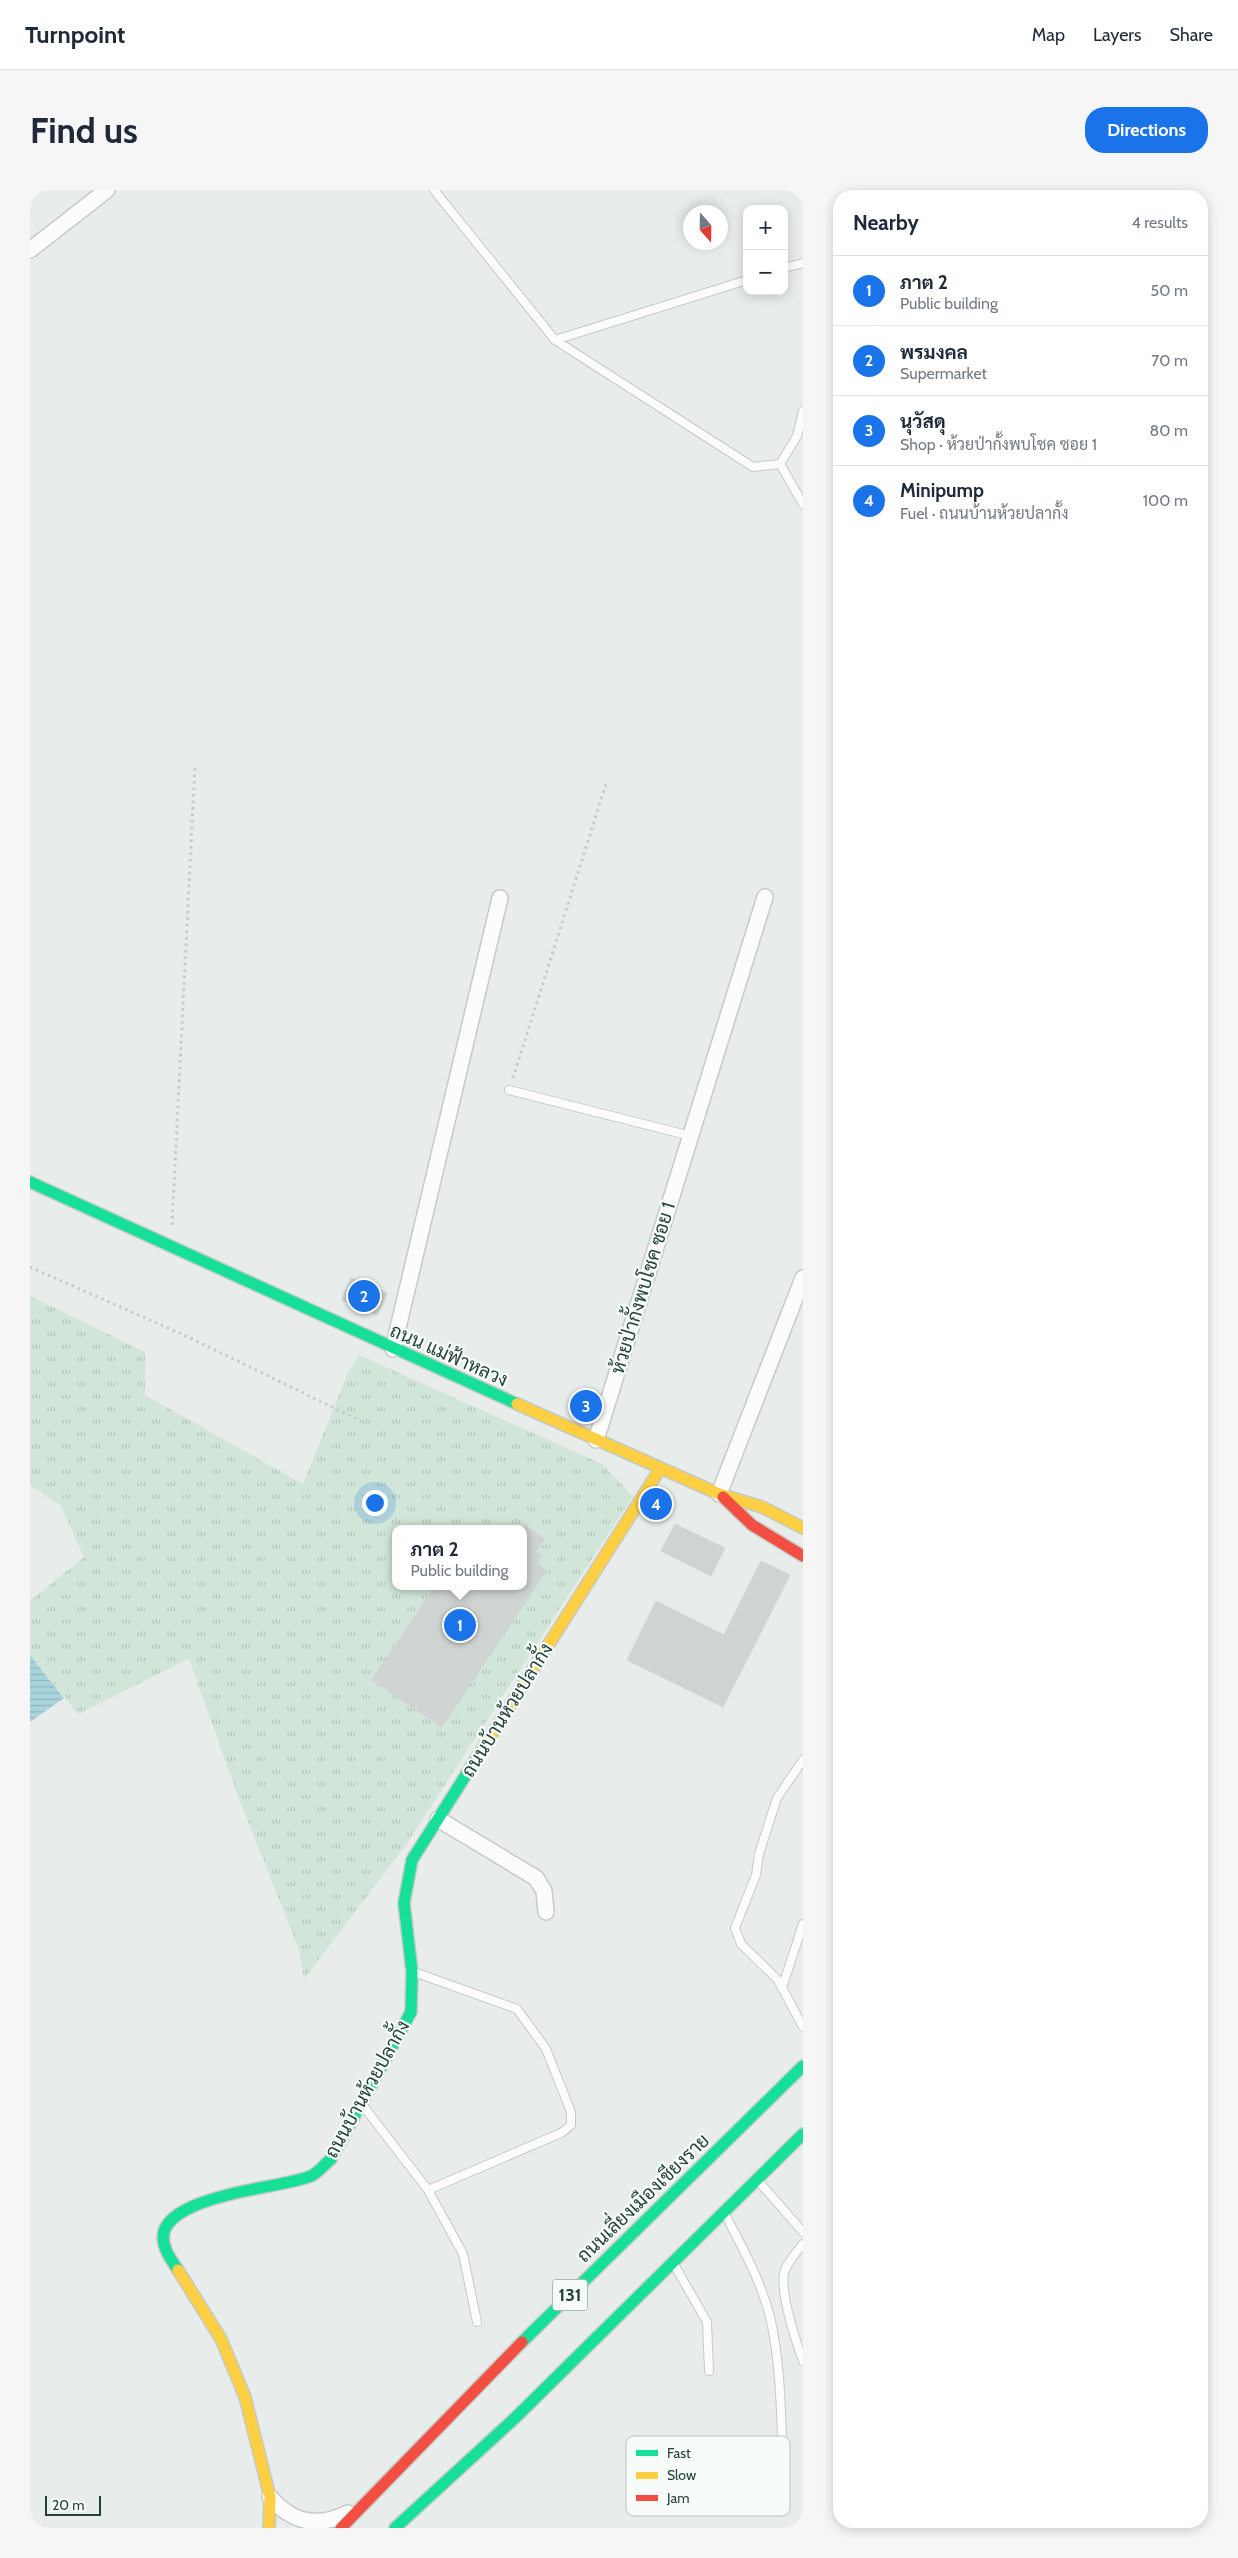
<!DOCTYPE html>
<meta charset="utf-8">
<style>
:root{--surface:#fff;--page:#f6f6f7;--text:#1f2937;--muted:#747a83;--line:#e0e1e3;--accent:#1a73e8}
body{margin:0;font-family:Cabin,Sarabun,sans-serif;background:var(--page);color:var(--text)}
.controls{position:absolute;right:15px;top:15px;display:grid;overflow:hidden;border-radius:10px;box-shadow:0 2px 12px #0003}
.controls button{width:45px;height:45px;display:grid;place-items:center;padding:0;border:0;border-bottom:1px solid var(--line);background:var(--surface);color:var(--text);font:25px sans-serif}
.compass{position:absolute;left:653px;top:15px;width:45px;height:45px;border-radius:50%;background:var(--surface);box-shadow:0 2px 12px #0003;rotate:160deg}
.scale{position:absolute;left:15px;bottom:12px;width:56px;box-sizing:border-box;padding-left:5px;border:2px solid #24423a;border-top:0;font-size:14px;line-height:18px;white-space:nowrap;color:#24423a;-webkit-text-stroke:4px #f7fbf9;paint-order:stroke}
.you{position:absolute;left:344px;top:1312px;width:18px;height:18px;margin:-12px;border:4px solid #fff;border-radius:50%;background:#1a73e8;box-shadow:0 0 0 8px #1a73e833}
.badge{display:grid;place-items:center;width:32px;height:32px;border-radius:50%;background:var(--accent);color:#fff;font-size:16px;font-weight:700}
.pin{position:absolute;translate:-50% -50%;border:2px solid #fff;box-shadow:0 1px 5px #0006}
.popup{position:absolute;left:362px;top:1335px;width:135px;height:65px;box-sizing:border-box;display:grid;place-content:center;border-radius:10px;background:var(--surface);filter:drop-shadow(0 1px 4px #0005);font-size:16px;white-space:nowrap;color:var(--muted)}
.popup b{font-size:19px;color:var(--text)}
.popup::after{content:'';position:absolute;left:50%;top:100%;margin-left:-10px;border:10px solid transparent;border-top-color:var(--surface)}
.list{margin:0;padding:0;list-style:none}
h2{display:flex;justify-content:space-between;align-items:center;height:65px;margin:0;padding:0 20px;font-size:21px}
h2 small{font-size:16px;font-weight:400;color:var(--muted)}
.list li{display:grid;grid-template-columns:32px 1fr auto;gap:15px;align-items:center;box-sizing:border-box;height:70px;padding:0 20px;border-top:1px solid var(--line)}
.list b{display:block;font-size:19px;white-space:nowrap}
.list p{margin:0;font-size:16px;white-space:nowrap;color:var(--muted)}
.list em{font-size:16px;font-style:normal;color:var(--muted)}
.map{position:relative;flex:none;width:773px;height:2338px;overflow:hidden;border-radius:20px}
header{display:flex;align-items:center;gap:30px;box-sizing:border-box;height:70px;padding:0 25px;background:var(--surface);border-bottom:1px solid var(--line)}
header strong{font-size:24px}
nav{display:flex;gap:28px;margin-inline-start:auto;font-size:18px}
.intro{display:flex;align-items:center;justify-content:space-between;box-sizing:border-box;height:120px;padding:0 30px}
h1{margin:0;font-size:35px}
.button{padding:12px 22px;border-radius:20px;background:var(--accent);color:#fff;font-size:18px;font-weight:700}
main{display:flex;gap:30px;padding:0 30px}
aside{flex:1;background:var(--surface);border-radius:20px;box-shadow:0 2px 12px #0003}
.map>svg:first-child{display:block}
</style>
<header>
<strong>Turnpoint</strong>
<nav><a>Map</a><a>Layers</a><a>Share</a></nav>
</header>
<div class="intro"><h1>Find us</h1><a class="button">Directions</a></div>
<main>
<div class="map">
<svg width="773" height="2338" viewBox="0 0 773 2338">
<defs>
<pattern id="grass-tufts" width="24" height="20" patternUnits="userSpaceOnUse" patternTransform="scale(1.25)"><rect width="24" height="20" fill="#d1e6d8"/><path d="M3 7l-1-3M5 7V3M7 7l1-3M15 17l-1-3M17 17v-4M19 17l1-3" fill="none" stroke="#b3c6ba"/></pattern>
<pattern id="water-rules" width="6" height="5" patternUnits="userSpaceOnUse" patternTransform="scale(1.25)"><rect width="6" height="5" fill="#a9d4db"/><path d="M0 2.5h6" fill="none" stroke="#91b7bd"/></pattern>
</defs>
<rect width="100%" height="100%" fill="#e8edeb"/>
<path fill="url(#grass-tufts)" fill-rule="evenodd" d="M 0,1106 L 115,1162 L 115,1205 L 273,1294 L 318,1183 L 329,1165 L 572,1274 L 603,1306 L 376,1655 L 274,1789 L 269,1760 L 206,1601 L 159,1469 L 48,1524 L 0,1465 L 0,1411 L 54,1367 L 31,1316 L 0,1295 ZM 366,1339 L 494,1339 L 494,1396 L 366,1396 Z"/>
<polygon fill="url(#water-rules)" points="0,1465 34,1508 0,1532"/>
<g fill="#cfd4d2" stroke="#d1d6d4">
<polygon points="321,1088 357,1103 347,1125 312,1110"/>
<polygon points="645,1334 695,1358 681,1386 631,1361"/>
<polygon points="494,1335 515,1349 506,1362 512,1366 507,1373 517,1380 412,1537 342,1490 405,1396 494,1396"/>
<polygon points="731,1371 760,1385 693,1517 597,1470 626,1411 694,1445"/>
</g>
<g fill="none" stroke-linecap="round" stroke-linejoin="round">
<g stroke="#c5cac8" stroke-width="10">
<g id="lane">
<polyline points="404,0 525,150 723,277 750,274 767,246 773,221"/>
<polyline points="754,78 773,73"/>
<polyline points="525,150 717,90"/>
<polyline points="750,274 773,314"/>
<polyline points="479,900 661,946"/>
<polyline points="773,1570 747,1608 729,1664 726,1685 705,1738 711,1754 748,1790 773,1837"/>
<polyline points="384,1782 487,1819 516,1859 541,1922 541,1935 531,1943 398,2000"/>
<polyline points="752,1798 773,1734"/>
<polyline points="334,1917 398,2000 433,2064 447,2132"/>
<polyline points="730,1993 773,2042"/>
<path d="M 696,2026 C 713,2059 731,2091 740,2127 C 753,2181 751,2249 754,2305"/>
<path d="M 773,2054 C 767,2062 759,2070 755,2080 C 748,2098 766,2152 773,2171"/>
<polyline points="645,2076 677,2132 679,2181"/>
</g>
</g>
<g stroke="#c5cac8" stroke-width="18">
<g id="street">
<polyline points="0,60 77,0"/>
<polyline points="363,1159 470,708"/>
<polyline points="566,1250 735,707"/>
<polyline points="689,1304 773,1088"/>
<polyline points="408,1629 506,1688 514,1701 516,1722"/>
<path d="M 240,2307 C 262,2333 287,2338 318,2323"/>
</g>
</g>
<g stroke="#c3cbc8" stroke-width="14">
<g id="fast">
<polyline points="0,992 487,1214"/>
<path d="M 148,2080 C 144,2074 139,2067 136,2060 C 112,2005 253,1999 281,1986 C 288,1983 295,1974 301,1969 L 381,1822 L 382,1782 L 374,1713 L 382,1670 L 453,1558"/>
<polyline points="492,2152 773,1876"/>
<polyline points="365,2338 484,2229 773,1944"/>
</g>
</g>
<g stroke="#c3cbc8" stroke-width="14">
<g id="slow">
<polyline points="487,1214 689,1304 732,1317 773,1338"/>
<polyline points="453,1558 630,1279"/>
<polyline points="148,2080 191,2149 215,2207 240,2307 239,2338"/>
</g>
</g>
<g stroke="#c3cbc8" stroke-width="14">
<g id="jam">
<polyline points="693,1307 722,1335 773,1366"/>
<polyline points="311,2338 492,2152"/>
</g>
</g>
<g stroke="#c3ccca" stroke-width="3" stroke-dasharray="2.5 4" stroke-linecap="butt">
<polyline points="483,888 576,594"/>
<polyline points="142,1035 165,575"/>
<polyline points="0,1077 154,1145 337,1234"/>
</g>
<use href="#lane" stroke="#fcfcfc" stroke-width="8"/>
<use href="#street" stroke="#fcfcfc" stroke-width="15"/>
<use href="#fast" stroke="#16e098" stroke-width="11"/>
<use href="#slow" stroke="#ffcf43" stroke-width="11"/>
<use href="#jam" stroke="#f24e42" stroke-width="11"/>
</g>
<g text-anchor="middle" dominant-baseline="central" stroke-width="4.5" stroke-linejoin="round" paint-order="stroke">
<rect fill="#f7fbf9" stroke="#637a73" stroke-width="1" x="522.5" y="2089.5" width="35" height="31" rx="4"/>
<g font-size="18" font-weight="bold" fill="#24423a">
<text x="540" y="2105">131</text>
</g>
<g font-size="19" fill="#24423a" stroke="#f7fbf9">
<text transform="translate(613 1098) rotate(-73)">ห้วยป่ากั้งพบโชค ซอย 1</text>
<text transform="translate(419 1165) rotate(24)">ถนน แม่ฟ้าหลวง</text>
<text transform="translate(477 1520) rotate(-58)">ถนนบ้านห้วยปลากั้ง</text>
<text transform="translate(337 1899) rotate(-61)">ถนนบ้านห้วยปลากั้ง</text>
<text transform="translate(613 2008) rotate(-44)">ถนนเลี่ยงเมืองเชียงราย</text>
</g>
</g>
<rect x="596" y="2246" width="164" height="80" rx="8" fill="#f7fbf9" stroke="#b8c4c0" stroke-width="1"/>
<rect x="606" y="2260" width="22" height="6" fill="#16e098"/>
<rect x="606" y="2282" width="22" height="7" fill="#ffcf43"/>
<rect x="606" y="2305" width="22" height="6" fill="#f24e42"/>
<g font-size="14" fill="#24423a">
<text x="637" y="2268">Fast</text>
<text x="637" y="2290">Slow</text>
<text x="637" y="2313">Jam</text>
</g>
</svg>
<div class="controls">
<button>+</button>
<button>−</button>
</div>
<svg class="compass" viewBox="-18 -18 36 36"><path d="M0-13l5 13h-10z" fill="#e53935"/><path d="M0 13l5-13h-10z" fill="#747a83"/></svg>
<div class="scale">20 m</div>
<div class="you"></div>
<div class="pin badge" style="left:430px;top:1435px">1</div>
<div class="popup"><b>ภาต 2</b>Public building</div>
<div class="pin badge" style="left:334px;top:1106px">2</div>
<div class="pin badge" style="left:556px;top:1216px">3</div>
<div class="pin badge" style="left:626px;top:1314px">4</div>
</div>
<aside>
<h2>Nearby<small>4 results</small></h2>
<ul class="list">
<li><span class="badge">1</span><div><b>ภาต 2</b><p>Public building</p></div><em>50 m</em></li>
<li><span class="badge">2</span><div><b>พรมงคล</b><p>Supermarket</p></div><em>70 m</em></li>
<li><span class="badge">3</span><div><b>นุวัสดุ</b><p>Shop · ห้วยป่ากั้งพบโชค ซอย 1</p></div><em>80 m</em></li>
<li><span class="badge">4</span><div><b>Minipump</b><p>Fuel · ถนนบ้านห้วยปลากั้ง</p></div><em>100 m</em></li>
</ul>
</aside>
</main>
